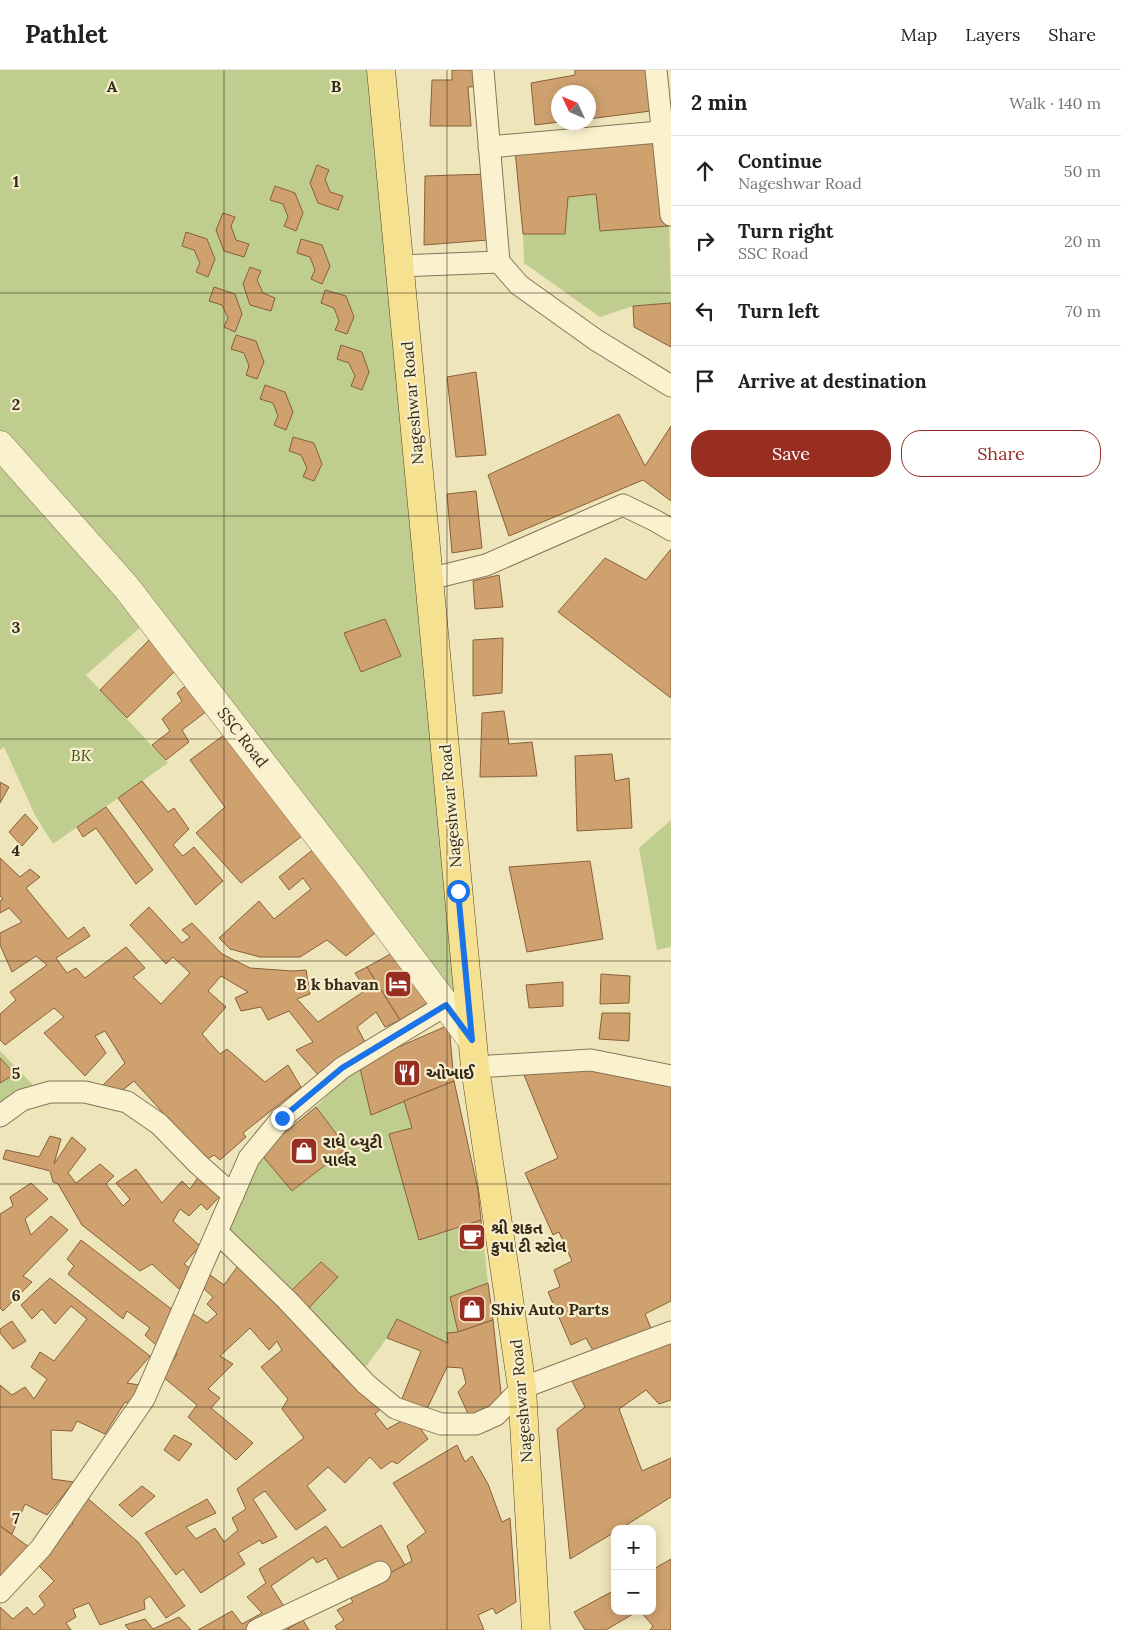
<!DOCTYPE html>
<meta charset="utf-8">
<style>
:root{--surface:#fff;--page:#f2f2f2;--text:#202124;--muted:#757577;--line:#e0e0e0;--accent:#982e22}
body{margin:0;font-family:Lora,"Noto Sans Gujarati",serif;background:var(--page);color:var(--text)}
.controls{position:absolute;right:15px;bottom:15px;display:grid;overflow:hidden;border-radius:10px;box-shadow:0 2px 12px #0003}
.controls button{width:45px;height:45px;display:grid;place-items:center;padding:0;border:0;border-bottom:1px solid var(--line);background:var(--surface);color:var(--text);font:25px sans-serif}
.compass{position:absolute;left:551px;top:15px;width:45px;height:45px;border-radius:50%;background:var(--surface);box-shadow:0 2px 12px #0003;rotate:314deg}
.stop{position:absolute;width:15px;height:15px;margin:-11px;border:4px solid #1a73e8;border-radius:50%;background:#fff}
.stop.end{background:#1a73e8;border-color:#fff;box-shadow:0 1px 5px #0008}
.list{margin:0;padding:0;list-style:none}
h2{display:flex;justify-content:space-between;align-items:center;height:65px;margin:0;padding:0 20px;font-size:21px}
h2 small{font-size:16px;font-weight:400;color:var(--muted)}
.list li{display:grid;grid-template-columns:32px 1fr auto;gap:15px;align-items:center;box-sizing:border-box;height:70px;padding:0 20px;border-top:1px solid var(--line)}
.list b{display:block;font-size:19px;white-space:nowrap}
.list p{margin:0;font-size:16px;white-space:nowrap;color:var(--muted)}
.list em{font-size:16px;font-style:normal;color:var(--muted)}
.actions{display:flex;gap:10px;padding:15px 20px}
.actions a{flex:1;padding:11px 0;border:1px solid var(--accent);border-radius:20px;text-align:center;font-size:18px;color:var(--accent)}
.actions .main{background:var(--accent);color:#fff}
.icon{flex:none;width:28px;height:28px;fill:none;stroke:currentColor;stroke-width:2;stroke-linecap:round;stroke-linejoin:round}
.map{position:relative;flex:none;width:671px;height:1560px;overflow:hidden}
header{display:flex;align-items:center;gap:30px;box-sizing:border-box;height:70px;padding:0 25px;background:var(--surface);border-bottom:1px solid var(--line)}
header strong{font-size:24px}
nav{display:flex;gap:28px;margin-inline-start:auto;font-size:18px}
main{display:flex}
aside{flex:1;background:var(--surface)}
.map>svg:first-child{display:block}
</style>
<header>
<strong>Pathlet</strong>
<nav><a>Map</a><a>Layers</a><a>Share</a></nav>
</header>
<main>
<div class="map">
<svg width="671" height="1560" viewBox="0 0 671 1560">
<rect width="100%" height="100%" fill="#efe5bb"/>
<g fill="#bfcd8f">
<polygon points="0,0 381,0 472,970 150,549 86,605 168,693 53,774 35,745 4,677 0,680"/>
<polygon points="596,124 600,161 669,156 671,233 633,236 600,247 524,193 523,164 565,164 568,127"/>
<polygon points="671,750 671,877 657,880 639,778"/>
<polygon points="0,981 42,1024 0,1046"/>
<polygon points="359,994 371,1045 404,1031 412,1058 389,1065 419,1169 459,1158 465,1181 484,1175 488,1213 450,1227 458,1262 448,1263 448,1273 397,1249 387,1268 362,1302 306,1241 338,1207 321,1192 290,1222 226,1166 260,1083 293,1121 347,1078 316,1037"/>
</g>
<g fill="#cfa16f" stroke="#87603a">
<polygon points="452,0 479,0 481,16 468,17 471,56 430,56 432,10 452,10"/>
<polygon points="575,0 647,0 651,41 588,49 588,22 558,22 559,52 535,55 531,13 575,5"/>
<polygon points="657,69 669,156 600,161 596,124 568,127 565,164 523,164 515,80"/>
<polygon points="317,95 329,100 325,109 330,122 343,126 338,140 318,133 310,113"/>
<polygon points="487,104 488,170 424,175 425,106"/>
<polygon points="275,116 295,123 303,143 296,161 284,156 288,147 283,134 270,130"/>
<polygon points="223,143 235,147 231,156 236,170 249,174 244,187 224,181 216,160"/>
<polygon points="186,162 207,169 215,189 208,207 196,202 200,193 194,180 182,176"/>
<polygon points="301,169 322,175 330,196 322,214 311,209 315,200 310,187 297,183"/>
<polygon points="250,197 261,201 257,210 263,223 275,228 271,241 250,235 243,214"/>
<polygon points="214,217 235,224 242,244 235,262 224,257 228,248 222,235 209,231"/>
<polygon points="325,220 346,226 354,247 347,264 335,260 339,251 334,238 321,233"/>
<polygon points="671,233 671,277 634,257 633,236"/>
<polygon points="236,265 256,271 264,292 257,309 246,305 249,296 244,283 231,279"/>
<polygon points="341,275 362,282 369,302 362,320 351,316 355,306 349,293 337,289"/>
<polygon points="476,302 486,385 456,387 447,307"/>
<polygon points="265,315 285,322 293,342 286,360 274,355 278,346 273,333 260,329"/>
<polygon points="619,344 645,396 671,356 671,431 643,410 509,466 488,405"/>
<polygon points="293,367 314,373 322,394 314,411 303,407 307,398 301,385 289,381"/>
<polygon points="476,421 482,478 452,483 447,424"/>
<polygon points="671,479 671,628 558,542 605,488 646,510"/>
<polygon points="499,505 503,537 475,539 473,511"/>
<polygon points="385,549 401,586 361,602 344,563"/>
<polygon points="152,567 176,600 127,648 100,620"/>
<polygon points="503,568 502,623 473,626 473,570"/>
<polygon points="191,611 211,638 182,660 189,672 166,690 152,675 170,661 162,649 182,631 177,623"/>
<polygon points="504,641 509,674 532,672 537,706 480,707 482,643"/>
<polygon points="228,662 306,763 241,813 196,763 225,737 190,690"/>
<polygon points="612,684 615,711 629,708 632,758 577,761 575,686"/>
<polygon points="142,711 168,742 174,738 189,759 173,775 183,786 194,777 223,811 196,835 118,728"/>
<polygon points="0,712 9,717 0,733"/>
<polygon points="106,737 153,800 136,814 96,758 83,767 77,757"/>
<polygon points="25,744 38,758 22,776 9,762"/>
<polygon points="316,777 380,859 346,886 327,870 300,887 260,887 230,879 219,868 259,831 274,849 311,819 303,808 289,820 279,807"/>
<polygon points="0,788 20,807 30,799 40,807 26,818 68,869 84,857 90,866 56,888 67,903 76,898 85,908 126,877 145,898 133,907 161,934 190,903 173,887 166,894 130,855 149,837 182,873 190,867 182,860 192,853 222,884 250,898 293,901 306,900 310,924 297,929 318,952 366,920 355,903 367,897 400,950 385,957 376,942 357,957 365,972 320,1007 296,980 313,972 289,941 268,950 261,937 241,941 235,928 248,922 221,906 208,921 226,937 202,964 220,984 227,979 265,1012 288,995 301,1017 243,1063 246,1067 220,1090 214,1085 206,1090 134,1011 119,1023 101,1017 125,993 105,961 95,966 106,983 85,1006 44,963 64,947 54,938 5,975 0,970 0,944 16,930 10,922 47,895 36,886 12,902 0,875 0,863 22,852 9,838 0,843 0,831 3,829 0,826"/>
<polygon points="590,791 603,869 527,882 509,797"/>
<polygon points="394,882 431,931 400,950 367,897"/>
<polygon points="601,904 630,906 629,933 600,934"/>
<polygon points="563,912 563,936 529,938 526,915"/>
<polygon points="602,943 630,943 629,971 599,969"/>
<polygon points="449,955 454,1011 371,1045 359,994"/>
<polygon points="0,988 15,1004 0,1013"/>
<polygon points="601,998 671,1016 671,1231 645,1244 653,1263 596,1286 586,1268 571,1275 548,1222 560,1217 554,1200 572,1191 559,1162 553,1165 525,1103 558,1088 524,1005"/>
<polygon points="454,1011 478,1120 481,1150 419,1170 389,1064 412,1058 404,1031"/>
<polygon points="316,1037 347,1078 292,1121 260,1083"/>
<polygon points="50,1066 61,1069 54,1094 72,1067 86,1079 68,1103 76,1113 100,1094 114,1106 106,1114 123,1136 130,1129 116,1113 136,1099 162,1133 182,1111 190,1119 201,1103 223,1123 207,1140 201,1134 189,1146 180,1139 173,1151 200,1176 184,1194 191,1199 179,1219 152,1194 140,1201 82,1155 58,1114 53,1112 50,1101 3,1089 6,1080 39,1087"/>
<polygon points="31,1113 48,1129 25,1149 31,1165 51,1146 68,1160 23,1206 32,1212 3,1241 0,1238 0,1144 13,1136 10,1127"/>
<polygon points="481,1150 484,1175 465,1181 459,1158"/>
<polygon points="81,1170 174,1241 157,1276 145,1265 150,1258 127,1241 123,1249 68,1204 74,1196 67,1189"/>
<polygon points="321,1192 338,1207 306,1241 290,1222"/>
<polygon points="240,1193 339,1290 332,1296 383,1337 375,1344 387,1359 411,1346 428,1369 397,1394 392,1391 381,1399 370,1387 345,1413 328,1397 307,1416 326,1440 296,1460 265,1421 253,1429 277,1467 262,1474 260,1470 238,1483 245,1494 201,1523 183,1499 176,1505 145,1463 207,1429 216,1443 186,1457 196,1469 215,1458 224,1472 238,1460 232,1448 246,1439 237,1419 304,1368 282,1339 288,1329 261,1297 282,1280 277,1271 269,1280 250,1258 220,1286 233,1294 208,1319 220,1328 211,1338 253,1373 236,1390 188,1347 197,1335 163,1307 177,1284 173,1280 192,1243 207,1253 217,1244 207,1234 213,1227 203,1218 210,1205 224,1215"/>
<polygon points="50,1208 150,1286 127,1313 139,1315 134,1333 125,1332 105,1364 77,1351 72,1361 51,1360 52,1409 74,1412 47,1445 25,1434 12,1464 0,1456 0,1315 12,1325 25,1317 34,1329 47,1309 31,1297 40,1282 54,1291 87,1249 71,1236 55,1254 42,1239 32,1249 21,1235"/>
<polygon points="488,1213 493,1250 458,1262 450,1227"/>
<polygon points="397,1249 448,1273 447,1263 458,1262 493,1250 502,1332 470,1348 458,1322 466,1313 462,1298 447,1297 426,1341 401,1331 421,1281 387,1268"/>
<polygon points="12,1251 26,1271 13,1279 0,1263 0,1259"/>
<polygon points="671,1272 671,1330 659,1334 646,1320 619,1339 642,1401 671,1388 671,1427 620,1459 615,1459 615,1462 570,1489 557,1359 585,1337 572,1311"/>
<polygon points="174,1365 192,1374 179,1391 164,1380"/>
<polygon points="457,1375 465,1392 472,1386 488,1414 502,1452 510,1448 516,1532 496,1544 493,1538 478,1545 484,1560 337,1560 335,1556 344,1550 337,1540 353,1532 348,1524 412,1491 407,1476 426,1462 393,1413"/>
<polygon points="142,1416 155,1426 132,1447 119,1435"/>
<polygon points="85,1426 138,1472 185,1536 166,1548 150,1526 144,1530 145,1539 100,1555 89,1533 73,1539 76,1547 66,1553 71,1560 0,1560 0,1537 13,1549 27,1537 34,1545 45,1535 39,1526 54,1511 34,1491 73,1454 68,1449"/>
<polygon points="381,1455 405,1495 384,1506 342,1515 326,1488 317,1493 313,1487 271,1516 287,1541 248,1560 198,1560 232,1541 242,1554 262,1543 247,1527 266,1513 259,1499 326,1456 342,1478"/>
<polygon points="0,1456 29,1477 0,1510"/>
<polygon points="671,1489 671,1560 650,1560 653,1556 640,1541 652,1541 652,1500"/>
<polygon points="615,1520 615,1541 638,1541 606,1560 585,1560 574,1542"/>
<polygon points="179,1547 191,1560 129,1560 125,1555 145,1549 153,1559"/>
<polygon points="303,1550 309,1560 286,1560"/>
</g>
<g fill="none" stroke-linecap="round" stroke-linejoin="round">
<g stroke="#877555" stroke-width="23">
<g id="minor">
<polyline points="483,0 499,192 519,215 596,270 671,316"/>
<polyline points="656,0 671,145"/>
<polyline points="489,77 671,61"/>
<polyline points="400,196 499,192"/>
<polyline points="429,509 486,495 623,435 656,451 671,460"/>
<polyline points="475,997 591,990 671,1006"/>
<polyline points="0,1046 22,1030 50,1022 85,1022 127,1032 159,1054 198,1094 233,1125"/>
<polyline points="217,1162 287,1230 366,1314 395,1338 441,1354 476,1354 496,1345 522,1318 671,1262"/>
<polyline points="0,1522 41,1478 144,1329 249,1088 282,1048 342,998 446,935"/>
<polyline points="257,1560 380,1502"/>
</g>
</g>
<g stroke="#877555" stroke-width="29">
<polyline id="tertiary" points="0,375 126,517 351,808 472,970"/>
</g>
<g stroke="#54422a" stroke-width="29">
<polyline id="primary" points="381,0 475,997 522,1318 536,1560"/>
</g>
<use href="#minor" stroke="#faf2ce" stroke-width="21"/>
<use href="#tertiary" stroke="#faf2ce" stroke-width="28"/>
<use href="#primary" stroke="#f6e190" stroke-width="28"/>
</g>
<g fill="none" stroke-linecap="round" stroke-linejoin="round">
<polyline stroke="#1a73e8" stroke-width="6" points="282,1048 342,998 446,935 472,970 458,821"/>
</g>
<path fill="none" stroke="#352a1a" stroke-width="1" stroke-opacity="0.55" d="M 224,0 L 224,1560M 447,0 L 447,1560M 0,223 L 671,223M 0,446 L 671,446M 0,669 L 671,669M 0,891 L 671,891M 0,1114 L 671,1114M 0,1337 L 671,1337"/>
<defs>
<g id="hotel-square" transform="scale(1.4375)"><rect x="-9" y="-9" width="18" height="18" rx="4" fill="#982e22" stroke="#f6eecb"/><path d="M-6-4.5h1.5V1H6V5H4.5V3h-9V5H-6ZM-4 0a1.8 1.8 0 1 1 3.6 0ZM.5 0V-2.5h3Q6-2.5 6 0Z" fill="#fff"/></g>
<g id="restaurant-square" transform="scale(1.4375)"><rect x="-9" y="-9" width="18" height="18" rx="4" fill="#982e22" stroke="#f6eecb"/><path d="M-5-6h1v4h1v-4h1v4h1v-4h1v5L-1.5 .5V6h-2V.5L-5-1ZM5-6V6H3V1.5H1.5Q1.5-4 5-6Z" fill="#fff"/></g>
<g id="shop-square" transform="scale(1.4375)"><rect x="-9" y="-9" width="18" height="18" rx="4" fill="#982e22" stroke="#f6eecb"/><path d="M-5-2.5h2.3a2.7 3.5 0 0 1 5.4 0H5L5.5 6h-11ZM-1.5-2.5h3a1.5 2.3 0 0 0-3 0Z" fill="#fff"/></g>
<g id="cafe-square" transform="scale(1.4375)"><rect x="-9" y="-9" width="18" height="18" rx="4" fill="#982e22" stroke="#f6eecb"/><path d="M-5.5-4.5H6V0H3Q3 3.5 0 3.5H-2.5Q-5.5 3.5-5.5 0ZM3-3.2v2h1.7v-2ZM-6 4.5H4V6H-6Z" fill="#fff"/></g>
</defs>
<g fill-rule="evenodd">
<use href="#hotel-square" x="398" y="914"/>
<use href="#restaurant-square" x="407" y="1003"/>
<use href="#shop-square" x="304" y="1081"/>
<use href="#cafe-square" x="472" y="1167"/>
<use href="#shop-square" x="472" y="1239"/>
</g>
<g text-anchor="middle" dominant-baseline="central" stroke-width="4.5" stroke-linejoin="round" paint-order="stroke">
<g font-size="16" fill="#352a1a" stroke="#f6eecb">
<text transform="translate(412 333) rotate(-95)">Nageshwar Road</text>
<text transform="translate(243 667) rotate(52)">SSC Road</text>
<text transform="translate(450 736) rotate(-95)">Nageshwar Road</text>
<text transform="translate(521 1331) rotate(-95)">Nageshwar Road</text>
</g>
<g font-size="16" font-style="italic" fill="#405320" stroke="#f6eecb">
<text x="81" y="685">BK</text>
</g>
<g font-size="16" font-weight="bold" fill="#352a1a" stroke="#f6eecb" text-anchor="start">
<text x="379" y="914" text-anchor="end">B k bhavan</text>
<text x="426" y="1003">ઓખાઈ</text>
<text x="323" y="1072">રાધે બ્યુટી<tspan x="323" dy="18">પાર્લર</tspan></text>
<text x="491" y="1158">શ્રી શકત<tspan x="491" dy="18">કુપા ટી સ્ટોલ</tspan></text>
<text x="491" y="1239">Shiv Auto Parts</text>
</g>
</g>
<g font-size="16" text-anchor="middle" font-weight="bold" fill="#352a1a" stroke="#f6eecb" stroke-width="4.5" stroke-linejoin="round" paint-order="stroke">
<text x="112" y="22">A</text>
<text x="336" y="22">B</text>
<text x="16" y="117">1</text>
<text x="16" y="340">2</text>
<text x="16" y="563">3</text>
<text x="16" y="786">4</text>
<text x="16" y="1009">5</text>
<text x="16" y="1231">6</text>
<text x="16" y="1454">7</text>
</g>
</svg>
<div class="controls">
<button>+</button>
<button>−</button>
</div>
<svg class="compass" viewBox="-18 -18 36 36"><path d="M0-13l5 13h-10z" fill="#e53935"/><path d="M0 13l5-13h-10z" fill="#757577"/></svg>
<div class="stop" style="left:458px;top:821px"></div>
<div class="stop end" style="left:282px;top:1048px"></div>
</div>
<aside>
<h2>2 min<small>Walk · 140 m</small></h2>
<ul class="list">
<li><svg class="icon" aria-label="ahead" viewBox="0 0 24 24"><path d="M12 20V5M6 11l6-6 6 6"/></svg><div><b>Continue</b><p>Nageshwar Road</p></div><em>50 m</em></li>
<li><svg class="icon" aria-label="right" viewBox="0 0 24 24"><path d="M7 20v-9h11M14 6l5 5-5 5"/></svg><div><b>Turn right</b><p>SSC Road</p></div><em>20 m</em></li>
<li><svg class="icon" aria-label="left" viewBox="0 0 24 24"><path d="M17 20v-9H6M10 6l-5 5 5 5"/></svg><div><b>Turn left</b></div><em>70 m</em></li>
<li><svg class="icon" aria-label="arrive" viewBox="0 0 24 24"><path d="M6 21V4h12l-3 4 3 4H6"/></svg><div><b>Arrive at destination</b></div></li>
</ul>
<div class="actions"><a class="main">Save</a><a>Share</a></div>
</aside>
</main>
